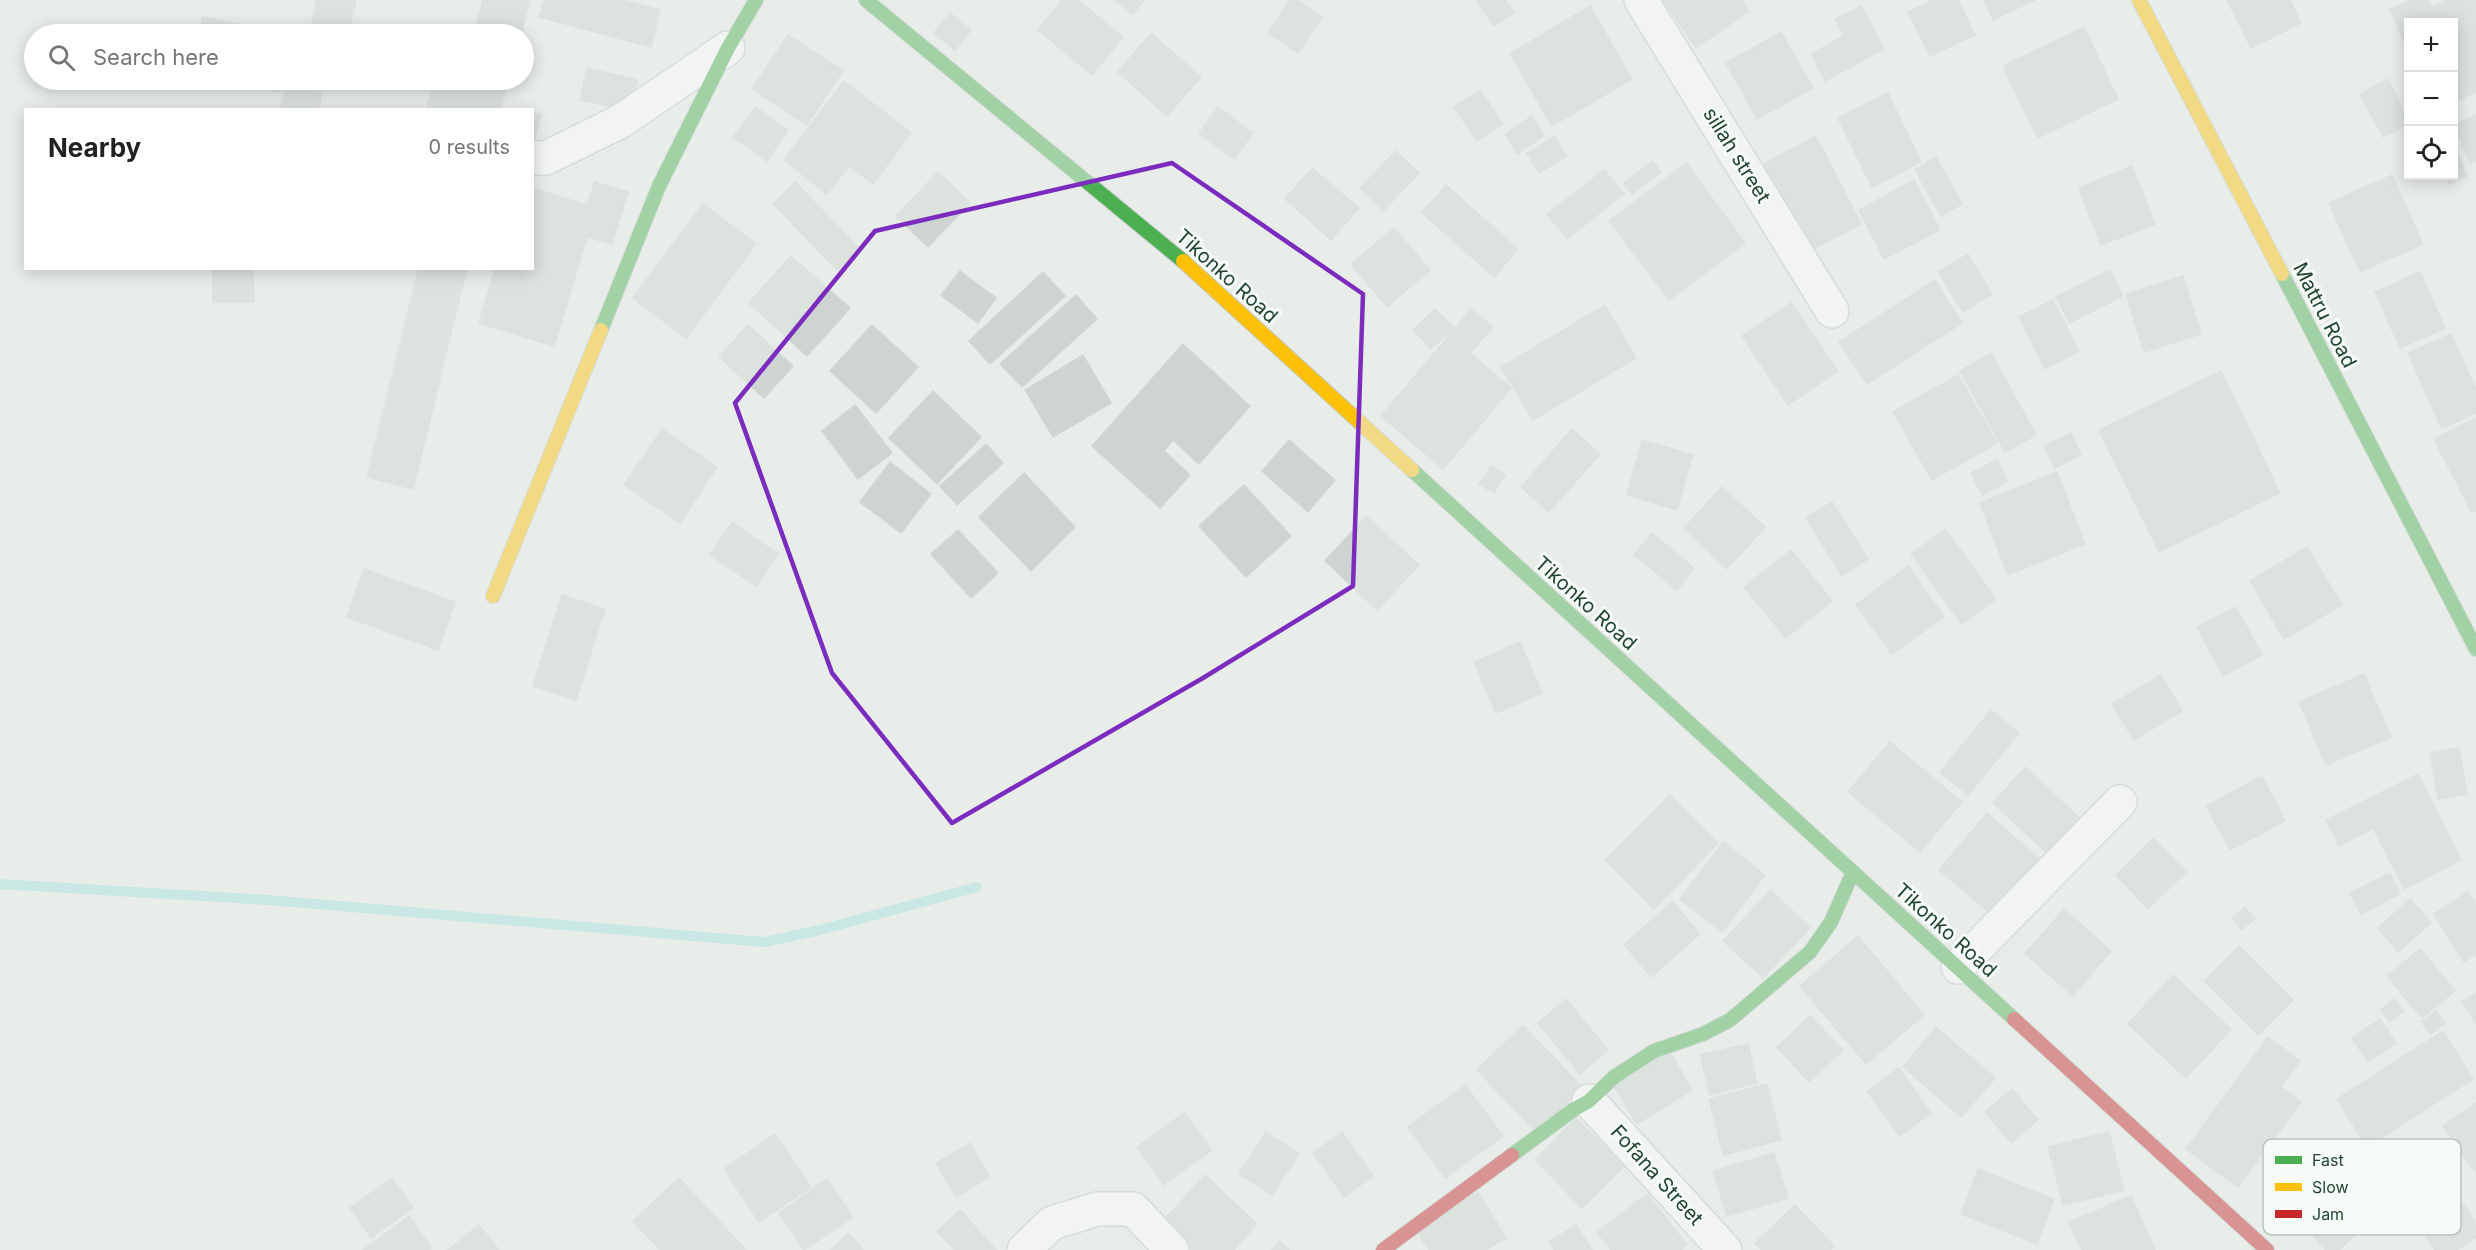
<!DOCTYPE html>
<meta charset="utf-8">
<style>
:root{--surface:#fff;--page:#f6f6f6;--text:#222;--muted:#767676;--line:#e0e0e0}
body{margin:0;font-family:Inter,sans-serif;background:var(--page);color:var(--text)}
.controls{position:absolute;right:18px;top:18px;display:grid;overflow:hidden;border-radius:0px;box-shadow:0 3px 15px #0003}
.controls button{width:54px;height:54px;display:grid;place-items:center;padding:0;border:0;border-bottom:2px solid var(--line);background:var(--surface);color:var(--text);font:30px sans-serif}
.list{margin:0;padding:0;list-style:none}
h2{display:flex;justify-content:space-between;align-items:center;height:78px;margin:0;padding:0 24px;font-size:26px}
h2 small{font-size:20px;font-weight:400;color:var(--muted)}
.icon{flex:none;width:33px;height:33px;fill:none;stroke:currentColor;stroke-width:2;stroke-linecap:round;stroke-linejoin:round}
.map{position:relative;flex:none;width:2476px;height:1250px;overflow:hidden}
.search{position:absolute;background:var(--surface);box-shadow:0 3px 15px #0003;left:24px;top:24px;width:510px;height:66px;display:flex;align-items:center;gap:15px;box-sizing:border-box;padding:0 21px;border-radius:33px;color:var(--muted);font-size:22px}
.panel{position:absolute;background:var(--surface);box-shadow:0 3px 15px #0003;left:24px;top:108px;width:510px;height:162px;border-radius:0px}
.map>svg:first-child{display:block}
</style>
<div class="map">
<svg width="2476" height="1250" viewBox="0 0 2476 1250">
<rect width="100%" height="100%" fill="#e8edea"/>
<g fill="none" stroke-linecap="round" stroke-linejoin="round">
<polyline stroke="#a5e0dc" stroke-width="10" points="0,884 268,900 765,942 820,930 977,887"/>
</g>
<g fill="#ced4d1" stroke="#d0d6d2" stroke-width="1.5">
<polygon points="317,0 356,1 348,34 310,34"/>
<polygon points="483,0 530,0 521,34 474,34"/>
<polygon points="544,0 622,0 660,10 651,47 539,17"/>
<polygon points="1062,0 1078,0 1123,37 1092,75 1038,30"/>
<polygon points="1115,0 1144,0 1133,14"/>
<polygon points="1290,0 1297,0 1322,17 1298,53 1268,33"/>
<polygon points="1476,0 1505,0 1514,12 1494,26"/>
<polygon points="1663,0 1741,0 1749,11 1696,48"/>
<polygon points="1933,0 1958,0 1975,35 1930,56 1908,12"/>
<polygon points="1984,0 2035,0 1993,20"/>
<polygon points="2227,0 2290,0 2301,23 2251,48"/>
<polygon points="2412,0 2428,0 2431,7 2447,0 2476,0 2476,92 2454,102 2454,22 2408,22 2408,38 2403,40 2390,9"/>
<polygon points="1590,6 1632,79 1552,126 1510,54"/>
<polygon points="1861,6 1884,49 1825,81 1811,54 1844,36 1835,19"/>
<polygon points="950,13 971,30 955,50 934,33"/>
<polygon points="203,17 283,34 199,34"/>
<polygon points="2084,27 2118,99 2038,138 2003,66"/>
<polygon points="1781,32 1813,88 1757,119 1726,63"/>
<polygon points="1151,33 1201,77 1167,116 1118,72"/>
<polygon points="788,35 843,71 807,125 752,89"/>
<polygon points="587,68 637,80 630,111 580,100"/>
<polygon points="2388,79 2408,118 2408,124 2383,137 2360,94"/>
<polygon points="226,80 282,80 280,92"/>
<polygon points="300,80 338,80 336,90 299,82"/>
<polygon points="435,80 461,81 509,80 500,110 426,110"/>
<polygon points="844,81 911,133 873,184 849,166 827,194 784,160"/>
<polygon points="286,84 322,93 319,110 280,110"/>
<polygon points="1480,90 1503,124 1477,141 1454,107"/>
<polygon points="1888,93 1921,162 1872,187 1838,118"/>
<polygon points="755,107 788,130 767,161 733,137"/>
<polygon points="1218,107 1253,133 1234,159 1199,134"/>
<polygon points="532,112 541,115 532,149"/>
<polygon points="2476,115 2476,161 2470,163 2454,124"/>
<polygon points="1532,116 1544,136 1517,154 1505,134"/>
<polygon points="1554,136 1567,156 1539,173 1527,153"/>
<polygon points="1816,136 1861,224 1806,253 1760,166"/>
<polygon points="2454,146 2467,176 2449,184 2445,176 2454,176"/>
<polygon points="1396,151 1419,173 1383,211 1360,188"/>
<polygon points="1936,157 1962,204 1941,216 1915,170"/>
<polygon points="1653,161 1661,172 1632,194 1624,183"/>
<polygon points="1686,163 1745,243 1669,300 1609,221"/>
<polygon points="2132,166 2155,224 2101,245 2079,188"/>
<polygon points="1312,168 1359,208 1331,240 1285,199"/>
<polygon points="1604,170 1624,194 1567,239 1547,214"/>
<polygon points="938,172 970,203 928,247 896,216"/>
<polygon points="2392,175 2423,244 2360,272 2329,203"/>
<polygon points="1914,180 1940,230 1884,259 1859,210"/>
<polygon points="595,182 628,192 612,244 587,237 554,346 479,323 495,268 532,268 532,188 587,205"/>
<polygon points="795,182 861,250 839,272 773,204"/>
<polygon points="1446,185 1518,249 1494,277 1422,213"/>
<polygon points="703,204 756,244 686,338 633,298"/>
<polygon points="1394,228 1430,270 1387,307 1351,264"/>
<polygon points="1968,254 1992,294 1963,312 1938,272"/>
<polygon points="791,256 850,308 807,356 749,303"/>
<polygon points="213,268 253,268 254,302 213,302"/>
<polygon points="419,268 467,268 413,489 367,477"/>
<polygon points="2110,270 2123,296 2069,323 2056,297"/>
<polygon points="960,271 996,298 978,323 941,295"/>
<polygon points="1043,272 1065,296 990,364 969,341"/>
<polygon points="2420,272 2445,328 2400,348 2375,292"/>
<polygon points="2183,276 2201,334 2144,352 2126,294"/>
<polygon points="1935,280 1962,323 1867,384 1839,342"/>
<polygon points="1076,295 1097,319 1022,387 1000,364"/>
<polygon points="2053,300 2079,351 2045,369 2019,317"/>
<polygon points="1791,303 1838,371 1788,405 1742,336"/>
<polygon points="1605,305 1636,358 1533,420 1501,367"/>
<polygon points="1435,309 1454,328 1431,349 1413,330"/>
<polygon points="1471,309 1493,327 1470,353 1511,388 1472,435 1410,382"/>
<polygon points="748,325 793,366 764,398 719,357"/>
<polygon points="872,325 918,367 876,413 830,371"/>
<polygon points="2451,334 2476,389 2476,413 2442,429 2408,353"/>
<polygon points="1183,344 1250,406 1199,464 1173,440 1164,451 1190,475 1160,508 1092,446"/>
<polygon points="1991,353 2036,435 2005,452 1960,371"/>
<polygon points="1083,355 1111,403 1053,437 1025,390"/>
<polygon points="2221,371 2280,493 2159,552 2099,430"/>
<polygon points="1958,375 1997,443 1932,480 1893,412"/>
<polygon points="1410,382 1472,435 1443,469 1381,416"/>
<polygon points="933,391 981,437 937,484 889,438"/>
<polygon points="855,405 892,453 858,479 822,431"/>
<polygon points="2476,418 2476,511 2472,513 2434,439"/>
<polygon points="662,429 717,467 680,523 624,485"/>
<polygon points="1572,429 1600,454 1549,512 1521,487"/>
<polygon points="2071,433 2081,455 2055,468 2044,446"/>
<polygon points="1289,440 1335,480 1308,512 1262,471"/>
<polygon points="1642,440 1693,455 1677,510 1627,495"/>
<polygon points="986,444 1003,463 957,505 940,486"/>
<polygon points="1997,460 2007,482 1982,495 1971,473"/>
<polygon points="890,462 931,494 901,533 860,502"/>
<polygon points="1491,466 1505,475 1494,493 1479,484"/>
<polygon points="2057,472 2085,544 2008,575 1980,503"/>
<polygon points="1024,473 1075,527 1031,571 979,517"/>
<polygon points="1244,485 1291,536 1246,577 1199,526"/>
<polygon points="1722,487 1765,527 1727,569 1684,528"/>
<polygon points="1832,502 1868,559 1842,576 1806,518"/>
<polygon points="1366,516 1419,565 1377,610 1325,561"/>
<polygon points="732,522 778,554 756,586 710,555"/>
<polygon points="1945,529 1996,599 1962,624 1911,554"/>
<polygon points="958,530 998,573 971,598 931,554"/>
<polygon points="1652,533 1694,568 1677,590 1634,555"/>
<polygon points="2307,547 2342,605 2284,639 2250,581"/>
<polygon points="1791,550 1832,601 1786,638 1744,587"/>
<polygon points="1908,566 1944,617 1892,654 1856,605"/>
<polygon points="364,569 455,602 438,650 347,617"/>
<polygon points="562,595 605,609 576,700 533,686"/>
<polygon points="2236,607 2262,655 2223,676 2197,627"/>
<polygon points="1520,642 1542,693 1496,713 1474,662"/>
<polygon points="2364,674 2391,737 2326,765 2299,702"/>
<polygon points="2161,675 2182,711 2134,740 2112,704"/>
<polygon points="1991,710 2019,733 1968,795 1940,772"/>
<polygon points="1890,742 1962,802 1920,852 1848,792"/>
<polygon points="2459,748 2467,794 2438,799 2430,753"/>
<polygon points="2025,767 2085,823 2052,858 1993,803"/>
<polygon points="2418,774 2461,860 2404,889 2373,828 2339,846 2326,820"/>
<polygon points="2262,776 2285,821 2230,850 2206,806"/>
<polygon points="1670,795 1718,843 1654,909 1605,860"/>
<polygon points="1987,813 2045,864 1998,920 1939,870"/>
<polygon points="2153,838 2186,872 2148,909 2116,875"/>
<polygon points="1723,842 1765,875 1722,932 1680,899"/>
<polygon points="2390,873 2400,894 2361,914 2350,893"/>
<polygon points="1771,890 1810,928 1763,978 1723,941"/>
<polygon points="2468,892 2476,904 2476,954 2464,962 2434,914"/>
<polygon points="2410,899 2431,923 2398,952 2378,928"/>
<polygon points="1673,902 1700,934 1651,977 1624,944"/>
<polygon points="2245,907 2255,919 2241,930 2232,918"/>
<polygon points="2064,909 2111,951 2073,996 2025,954"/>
<polygon points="1858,936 1924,1015 1866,1064 1800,986"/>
<polygon points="2239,946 2293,1000 2258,1035 2204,981"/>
<polygon points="2420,949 2455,991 2422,1018 2387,976"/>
<polygon points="2173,975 2231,1029 2186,1078 2128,1024"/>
<polygon points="2476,993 2476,1023 2462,1002"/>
<polygon points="1566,999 1608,1050 1580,1074 1538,1023"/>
<polygon points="2394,999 2404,1011 2390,1022 2380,1010"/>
<polygon points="2436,1011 2445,1023 2431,1034 2421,1022"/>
<polygon points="1810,1016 1843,1050 1809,1082 1777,1047"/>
<polygon points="2380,1019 2396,1043 2368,1062 2352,1038"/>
<polygon points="1523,1025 1584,1089 1538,1134 1477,1070"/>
<polygon points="1936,1027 1995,1078 1961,1117 1903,1067"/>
<polygon points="2443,1031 2473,1079 2367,1147 2337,1099"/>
<polygon points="2268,1037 2300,1061 2281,1087 2301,1102 2238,1187 2186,1149"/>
<polygon points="1748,1044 1757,1083 1710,1095 1700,1055"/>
<polygon points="1669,1051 1692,1090 1637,1124 1613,1085"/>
<polygon points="1899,1068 1931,1113 1900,1136 1867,1091"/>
<polygon points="1767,1084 1781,1140 1723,1155 1709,1099"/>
<polygon points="1465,1085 1503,1136 1445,1178 1408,1127"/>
<polygon points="2012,1089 2038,1120 2011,1143 1985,1112"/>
<polygon points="2476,1103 2476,1173 2443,1126"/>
<polygon points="1184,1113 1212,1150 1164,1185 1137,1147"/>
<polygon points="1576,1118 1624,1166 1582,1208 1535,1160"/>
<polygon points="1266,1132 1299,1154 1272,1195 1239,1174"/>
<polygon points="1342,1132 1373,1176 1344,1197 1313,1153"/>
<polygon points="2109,1132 2124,1190 2063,1205 2048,1147"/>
<polygon points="775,1134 811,1187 759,1222 724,1169"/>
<polygon points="970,1143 990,1177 956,1197 936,1163"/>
<polygon points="2427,1151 2476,1223 2476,1237 2457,1250 2435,1250 2387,1179"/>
<polygon points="1774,1153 1788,1198 1727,1216 1713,1171"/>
<polygon points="1978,1169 2054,1199 2037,1244 1961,1214"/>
<polygon points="1205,1175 1257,1224 1234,1250 1180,1250 1156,1229"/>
<polygon points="392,1178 413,1208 371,1238 350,1208"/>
<polygon points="679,1178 746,1250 660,1250 633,1221"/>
<polygon points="827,1179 853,1217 804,1250 779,1213"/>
<polygon points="2347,1185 2376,1216 2339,1250 2326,1250 2303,1226"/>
<polygon points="1478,1192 1506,1238 1486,1250 1429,1250 1416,1230"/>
<polygon points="1647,1194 1687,1245 1681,1250 1611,1250 1597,1232"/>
<polygon points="2131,1196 2155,1250 2082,1250 2069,1222"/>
<polygon points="1795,1205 1834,1246 1830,1250 1762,1250 1755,1243"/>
<polygon points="960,1210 996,1250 954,1250 937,1231"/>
<polygon points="409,1216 432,1248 428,1250 363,1250"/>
<polygon points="479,1225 499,1250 448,1250"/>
<polygon points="1576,1225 1592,1250 1554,1250 1549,1242"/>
<polygon points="849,1233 863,1250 830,1250"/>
<polygon points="1279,1241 1289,1250 1272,1250"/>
</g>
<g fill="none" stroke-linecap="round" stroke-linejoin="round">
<g stroke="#c4cac7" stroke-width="36">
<g id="street">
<polyline points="1641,0 1832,311"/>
<polyline points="532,158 546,158 621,121 728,48"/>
<polyline points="1958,967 2120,802"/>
<polyline points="1589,1101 1725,1250"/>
<polyline points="1024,1250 1052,1223 1097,1209 1133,1209 1172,1250"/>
</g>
</g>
<g stroke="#c1c9c5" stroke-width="16">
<g id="fast">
<polyline points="866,0 1183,261"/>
<polyline points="2282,274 2476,649"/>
<polyline points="601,330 659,186 728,48 756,0"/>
<polyline points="1412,470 2014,1019"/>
<polyline points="1512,1155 1573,1110 1589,1101 1614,1077 1654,1051 1703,1034 1730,1020 1810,952 1831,922 1853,872"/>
</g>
</g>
<g stroke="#c1c9c5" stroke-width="16">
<g id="slow">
<polyline points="2139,0 2282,274"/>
<polyline points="1183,261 1412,470"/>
<polyline points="493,596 601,330"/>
</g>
</g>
<g stroke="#c1c9c5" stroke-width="16">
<g id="jam">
<polyline points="2014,1019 2267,1250"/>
<polyline points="1383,1250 1512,1155"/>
</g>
</g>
<use href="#street" stroke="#fcfcfc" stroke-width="33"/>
<use href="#fast" stroke="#4caf50" stroke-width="14"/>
<use href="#slow" stroke="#ffc107" stroke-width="14"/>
<use href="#jam" stroke="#c62828" stroke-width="14"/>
</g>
<path d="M0 0H2476V1250H0ZM 1172,163 L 1363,294 L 1353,586 L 1203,678 L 952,823 L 832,673 L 735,403 L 875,231 Z" fill="#e8edea" fill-opacity=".55" fill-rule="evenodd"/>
<path fill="none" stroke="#7b2cbf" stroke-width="4.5" stroke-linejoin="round" d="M 1172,163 L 1363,294 L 1353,586 L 1203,678 L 952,823 L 832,673 L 735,403 L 875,231 Z"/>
<g text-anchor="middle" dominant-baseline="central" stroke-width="6" stroke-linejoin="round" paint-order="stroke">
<g font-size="20" fill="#214434" stroke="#f6fbf8">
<text transform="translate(1737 155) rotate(58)">sillah street</text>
<text transform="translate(1227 276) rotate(42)">Tikonko Road</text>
<text transform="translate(2325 315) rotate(63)">Mattru Road</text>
<text transform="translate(1586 603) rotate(42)">Tikonko Road</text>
<text transform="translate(1946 930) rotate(42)">Tikonko Road</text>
<text transform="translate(1657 1175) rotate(48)">Fofana Street</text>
</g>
</g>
<rect x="2263" y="1139" width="198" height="96" rx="9" fill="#f6fbf8" stroke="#b6c4bd" stroke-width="1.5"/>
<rect x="2275" y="1156" width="27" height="8" fill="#4caf50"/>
<rect x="2275" y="1183" width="27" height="8" fill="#ffc107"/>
<rect x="2275" y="1210" width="27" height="8" fill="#c62828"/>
<g font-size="16" fill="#214434">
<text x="2312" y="1166">Fast</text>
<text x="2312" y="1193">Slow</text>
<text x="2312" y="1220">Jam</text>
</g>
</svg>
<div class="controls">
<button>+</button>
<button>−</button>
<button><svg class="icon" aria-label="locate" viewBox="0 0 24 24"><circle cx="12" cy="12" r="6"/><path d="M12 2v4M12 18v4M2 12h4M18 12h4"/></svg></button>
</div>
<div class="search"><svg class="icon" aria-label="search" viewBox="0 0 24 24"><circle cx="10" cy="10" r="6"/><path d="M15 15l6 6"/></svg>Search here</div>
<section class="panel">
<h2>Nearby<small>0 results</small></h2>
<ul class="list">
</ul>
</section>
</div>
